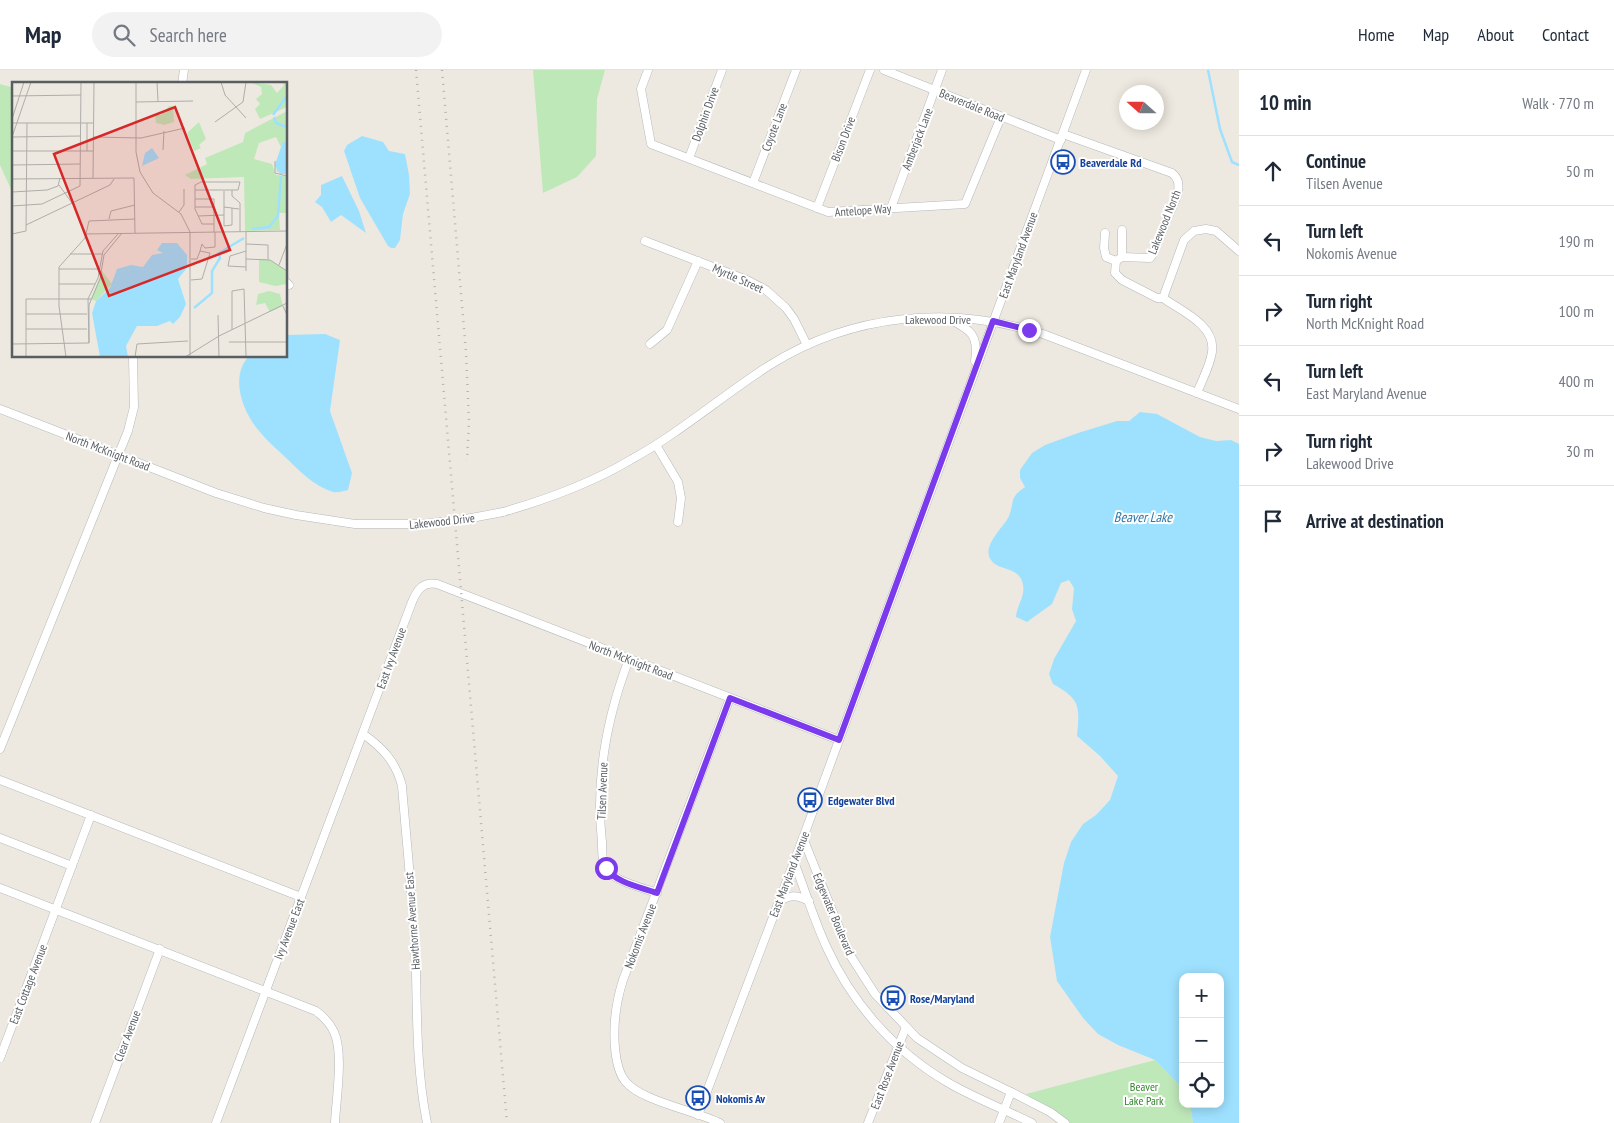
<!DOCTYPE html>
<meta charset="utf-8">
<style>
:root{--surface:#fff;--page:#f2f2f3;--text:#1f2937;--muted:#747a83;--line:#e0e1e3}
body{margin:0;font-family:"PT Sans Narrow",sans-serif;background:var(--page);color:var(--text)}
.controls{position:absolute;right:15px;bottom:15px;display:grid;overflow:hidden;border-radius:10px;box-shadow:0 2px 12px #0003}
.controls button{width:45px;height:45px;display:grid;place-items:center;padding:0;border:0;border-bottom:1px solid var(--line);background:var(--surface);color:var(--text);font:25px sans-serif}
.compass{position:absolute;left:1119px;top:15px;width:45px;height:45px;border-radius:50%;background:var(--surface);box-shadow:0 2px 12px #0003;rotate:291deg}
.stop{position:absolute;width:15px;height:15px;margin:-11px;border:4px solid #7c3aed;border-radius:50%;background:#fff}
.stop.end{background:#7c3aed;border-color:#fff;box-shadow:0 1px 5px #0008}
.list{margin:0;padding:0;list-style:none}
h2{display:flex;justify-content:space-between;align-items:center;height:65px;margin:0;padding:0 20px;font-size:21px}
h2 small{font-size:16px;font-weight:400;color:var(--muted)}
.list li{display:grid;grid-template-columns:32px 1fr auto;gap:15px;align-items:center;box-sizing:border-box;height:70px;padding:0 20px;border-top:1px solid var(--line)}
.list b{display:block;font-size:19px;white-space:nowrap}
.list p{margin:0;font-size:16px;white-space:nowrap;color:var(--muted)}
.list em{font-size:16px;font-style:normal;color:var(--muted)}
.icon{flex:none;width:28px;height:28px;fill:none;stroke:currentColor;stroke-width:2;stroke-linecap:round;stroke-linejoin:round}
.map{position:relative;flex:none;width:1239px;height:1053px;overflow:hidden}
header{display:flex;align-items:center;gap:30px;box-sizing:border-box;height:70px;padding:0 25px;background:var(--surface);border-bottom:1px solid var(--line)}
header strong{font-size:24px}
nav{display:flex;gap:28px;margin-inline-start:auto;font-size:18px}
.search{width:350px;height:45px;background:var(--page);display:flex;align-items:center;gap:12px;box-sizing:border-box;padding:0 18px;border-radius:28px;color:var(--muted);font-size:19px}
main{display:flex}
aside{flex:1;background:var(--surface)}
.map>svg:first-child{display:block}
</style>
<header>
<strong>Map</strong>
<div class="search"><svg class="icon" aria-label="search" viewBox="0 0 24 24"><circle cx="10" cy="10" r="6"/><path d="M15 15l6 6"/></svg>Search here</div>
<nav><a>Home</a><a>Map</a><a>About</a><a>Contact</a></nav>
</header>
<main>
<div class="map">
<svg width="1239" height="1053" viewBox="0 0 1239 1053">
<rect width="100%" height="100%" fill="#eee9e0"/>
<g fill="#bfe8b9">
<polygon points="533,0 605,0 597,29 596,86 577,107 543,123"/>
<polygon points="0,14 14,18 14,126 0,95"/>
<polygon points="1155,990 1183,1019 1183,1034 1190,1034 1193,1053 1065,1053 1026,1024"/>
</g>
<g fill="#9ee1ff">
<polygon points="362,66 383,72 389,81 405,84 409,105 410,124 403,144 400,170 395,178 391,178 388,176 360,128 344,81 347,75"/>
<polygon points="342,106 359,141 366,163 341,145 331,152 322,137 315,132 321,125 321,115"/>
<path d="M 325,264 L 340,270 L 330,341 L 352,403 L 348,420 C 343,421 338,423 333,422 C 313,416 299,400 284,386 C 276,378 267,371 260,362 C 243,343 229,307 249,286 L 286,286 L 286,265 Z"/>
<path d="M 1140,342 L 1157,344 L 1200,367 L 1216,371 L 1231,370 L 1239,374 L 1239,1053 L 1193,1053 L 1190,1034 L 1220,1034 L 1220,907 L 1183,907 L 1183,1019 L 1155,990 L 1118,975 L 1098,964 L 1083,948 L 1057,911 L 1050,867 L 1064,793 L 1071,772 L 1083,754 L 1096,745 L 1110,730 L 1118,706 L 1100,686 L 1077,666 C 1080,636 1080,629 1053,614 L 1049,604 L 1054,589 L 1076,551 L 1072,539 L 1074,518 L 1069,510 L 1061,513 L 1052,534 L 1027,552 L 1016,547 C 1017,534 1027,525 1022,511 C 1016,496 998,501 991,490 C 981,476 1004,457 1009,446 C 1015,430 1009,428 1025,417 L 1020,408 L 1020,400 L 1032,383 L 1045,375 L 1078,363 L 1117,351 L 1129,351 Z"/>
</g>
<g fill="none" stroke-linecap="round" stroke-linejoin="round">
<polyline stroke="#9ee1ff" stroke-width="2.5" points="1208,0 1220,59 1232,92 1239,95"/>
<g stroke="#b3b8bc" stroke-width="9">
<g id="minor">
<polyline points="648,0 641,19 651,74 828,142 965,134 1001,47"/>
<polyline points="884,0 1061,70"/>
<polyline points="182,14 184,0"/>
<path d="M 1063,64 L 1172,103 C 1179,109 1179,114 1178,123 L 1153,184 L 1150,188 L 1122,187 L 1116,191 L 1115,203 L 1122,210 L 1157,228 L 1163,228"/>
<polyline points="689,88 722,0"/>
<polyline points="753,113 796,0"/>
<polyline points="817,138 870,0"/>
<polyline points="891,138 942,0"/>
<polyline points="1122,160 1122,187"/>
<polyline points="1105,163 1104,178 1106,187 1116,191"/>
<polyline points="645,171 747,210 766,220 786,238 794,249 807,275"/>
<polyline points="286,212 289,215"/>
<path d="M 949,249 C 971,260 979,265 975,291"/>
<polyline points="650,274 667,260 698,191"/>
<path d="M 1197,323 C 1202,310 1210,296 1212,282 C 1216,255 1181,241 1163,228 L 1184,170 L 1194,161 L 1206,159 L 1216,161 L 1239,181"/>
<polyline points="0,339 216,423 264,438 296,445 355,454 423,454"/>
<polyline points="656,375 678,412 681,428 678,452"/>
<path d="M 503,442 C 548,429 592,413 632,389 C 681,362 723,325 770,295 C 853,243 951,235 1043,264 L 1239,339"/>
<path d="M 629,589 C 607,647 595,709 602,772 C 602,782 602,794 608,801 C 617,812 643,818 657,823"/>
<path d="M 363,664 C 383,678 396,692 402,716 C 407,778 414,840 416,902 C 417,952 417,1003 427,1053"/>
<polyline points="0,679 128,361 134,337 133,286"/>
<polyline points="0,710 301,827"/>
<polyline points="0,768 72,796"/>
<polyline points="803,768 850,885 875,924 917,968 962,998 1011,1022 1050,1042 1065,1053"/>
<path d="M 794,792 C 805,820 814,850 827,878 C 852,933 894,981 947,1012 C 974,1028 1004,1039 1032,1053"/>
<path d="M 0,818 L 316,941 C 324,947 330,953 334,962 C 344,983 336,1029 335,1053"/>
<path d="M 779,832 C 790,824 797,825 809,831"/>
<polyline points="0,988 91,745"/>
<polyline points="698,1045 803,768 1086,0"/>
<polyline points="95,1053 160,879"/>
<path d="M 216,1053 L 412,532 C 417,520 423,511 437,514 L 839,670"/>
<path d="M 720,1053 C 697,1041 640,1031 625,1011 C 618,1002 616,989 615,978 C 613,955 616,932 623,910 L 730,628"/>
<polyline points="868,1053 906,957"/>
<polyline points="999,1053 1011,1022"/>
</g>
</g>
<use href="#minor" stroke="#fff" stroke-width="8"/>
<g stroke="#b2b3b4" stroke-width="2.5" stroke-dasharray="1 6" stroke-linecap="butt">
<polyline points="416,0 507,1053"/>
<polyline points="442,0 466,282 469,352 467,391"/>
</g>
<g stroke="#b3b8bc" stroke-width="9" stroke-linecap="butt">
<polyline id="minor-bridge" points="423,454 466,449 503,442"/>
</g>
<use href="#minor-bridge" stroke="#fff" stroke-width="8"/>
</g>
<g fill="none" stroke-linecap="round" stroke-linejoin="round">
<path stroke="#7c3aed" stroke-width="6" d="M 606,798 C 616,813 640,817 657,823 L 730,628 L 839,670 L 993,251 L 1029,260"/>
</g>
<defs>
<g id="bus-ring" transform="scale(1.25)"><circle r="9.5" fill="#fff" stroke="#1a4fb4" stroke-width="1.5"/><path d="M-5-6H5V4H4V6H2V4H-2V6H-4V4H-5ZM-3.5-4V0h7V-4ZM-3.5 1.2v1.5H-2V1.2ZM2 1.2v1.5H3.5V1.2Z" fill="#1a4fb4"/></g>
</defs>
<g fill-rule="evenodd">
<use href="#bus-ring" x="1063" y="92"/>
<use href="#bus-ring" x="810" y="730"/>
<use href="#bus-ring" x="893" y="928"/>
<use href="#bus-ring" x="698" y="1028"/>
</g>
<g text-anchor="middle" dominant-baseline="central" stroke-width="4" stroke-linejoin="round" paint-order="stroke">
<g font-size="12" fill="#595e63" stroke="#fff">
<text transform="translate(972 35) rotate(22)">Beaverdale Road</text>
<text transform="translate(705 44) rotate(-70)">Dolphin Drive</text>
<text transform="translate(774 57) rotate(-69)">Coyote Lane</text>
<text transform="translate(843 69) rotate(-69)">Bison Drive</text>
<text transform="translate(917 69) rotate(-69)">Amberjack Lane</text>
<text transform="translate(863 140) rotate(-4)">Antelope Way</text>
<text transform="translate(1164 152) rotate(-68)">Lakewood North</text>
<text transform="translate(1018 185) rotate(-70)">East Maryland Avenue</text>
<text transform="translate(738 208) rotate(24)">Myrtle Street</text>
<text x="938" y="249">Lakewood Drive</text>
<text transform="translate(108 381) rotate(21)">North McKnight Road</text>
<text transform="translate(442 451) rotate(-6)">Lakewood Drive</text>
<text transform="translate(391 588) rotate(-70)">East Ivy Avenue</text>
<text transform="translate(631 590) rotate(21)">North McKnight Road</text>
<text transform="translate(602 721) rotate(-88)">Tilsen Avenue</text>
<text transform="translate(789 804) rotate(-69)">East Maryland Avenue</text>
<text transform="translate(834 844) rotate(67)">Edgewater Boulevard</text>
<text transform="translate(412 851) rotate(-94)">Hawthorne Avenue East</text>
<text transform="translate(289 859) rotate(-69)">Ivy Avenue East</text>
<text transform="translate(640 866) rotate(-69)">Nokomis Avenue</text>
<text transform="translate(28 914) rotate(-69)">East Cottage Avenue</text>
<text transform="translate(127 966) rotate(-69)">Clear Avenue</text>
<text transform="translate(887 1005) rotate(-69)">East Rose Avenue</text>
</g>
<g font-size="12" font-weight="bold" fill="#164399" stroke="#fff" text-anchor="start">
<text x="1080" y="92">Beaverdale Rd</text>
<text x="828" y="730">Edgewater Blvd</text>
<text x="910" y="928">Rose/Maryland</text>
<text x="716" y="1028">Nokomis Av</text>
</g>
<g font-size="12" fill="#34862d" stroke="#fff">
<text x="1144" y="1016">Beaver<tspan x="1144" dy="14">Lake Park</tspan></text>
</g>
<g font-size="14" font-style="italic" fill="#2f79a7" stroke="#fff">
<text x="1143" y="447">Beaver Lake</text>
</g>
</g>
<g transform="translate(12 12)">
<rect width="275" height="275" fill="#eee9e0"/>
<path d="M 238,0 L 259,3 L 265,11 L 272,3 L 269,0 L 275,0 L 275,25 L 248,37 L 243,27 L 248,22 L 244,17 L 250,12 L 249,5 ZM 157,24 L 161,24 L 162,40 L 152,43 L 144,41 L 143,33 L 149,33 ZM 275,29 L 275,92 L 265,90 L 263,83 L 269,65 L 264,55 L 247,61 L 242,77 L 260,82 L 264,93 L 275,94 L 275,131 L 267,131 L 268,148 L 233,149 L 232,95 L 179,97 L 173,93 L 195,82 L 193,76 L 231,60 L 233,51 ZM 187,40 L 194,57 L 187,63 L 189,66 L 182,69 L 175,51 ZM 247,177 L 256,177 L 275,189 L 275,202 L 263,204 L 247,200 ZM 90,189 L 100,202 L 84,219 L 79,217 ZM 257,209 L 268,212 L 271,224 L 258,230 L 253,221 L 244,223 L 246,212 Z" fill="#bfe8b9"/>
<path d="M 271,60 L 275,60 L 275,92 L 268,92 L 263,83 ZM 140,66 L 147,76 L 130,84 L 133,71 ZM 150,161 L 165,161 L 175,173 L 175,186 L 166,197 L 174,222 L 168,235 L 161,242 L 158,239 L 145,244 L 125,244 L 114,264 L 116,275 L 88,275 L 80,231 L 84,219 L 98,206 L 105,187 L 119,183 L 131,185 L 140,173 L 151,171 L 145,168 Z" fill="#9ee1ff"/>
<path fill="none" stroke="#9ee1ff" stroke-width="2.5" d="M 261,33 L 275,14M 262,35 L 264,41 L 275,45M 240,147 L 257,145 L 266,134 L 269,94M 182,226 L 200,211 L 200,189 L 208,176 L 207,171 L 232,156"/>
<path fill="none" stroke="#aeadaa" stroke-width="1" d="M 124,0 L 124,70 L 128,90 L 141,111 L 169,132 L 178,150 L 178,272 L 173,275M 145,0 L 146,19M 209,0 L 213,13 L 234,36M 0,14 L 69,13M 124,20 L 181,19M 0,37 L 12,0M 203,40 L 231,20 L 234,0M 0,41 L 81,41M 0,55 L 69,54M 0,55 L 19,0M 81,55 L 129,56 L 173,46M 151,68 L 152,49M 0,69 L 81,69M 75,69 L 75,41M 263,79 L 263,91 L 275,94M 0,83 L 68,82M 81,96 L 82,0M 0,97 L 122,96 L 123,151M 47,103 L 60,121M 183,108 L 226,108 L 228,100 L 189,100 L 183,103 L 183,127 L 190,142 L 202,142M 220,108 L 220,114 L 228,121 L 228,150M 212,109 L 212,144 L 220,143 L 220,126M 0,110 L 35,108 L 46,104 L 48,96M 183,117 L 202,117 L 202,150M 0,124 L 30,122 L 68,104 L 69,0M 183,125 L 202,125M 212,125 L 227,127M 167,130 L 172,123 L 172,107M 186,134 L 212,133M 97,137 L 99,129 L 123,123M 14,143 L 98,103 L 102,97M 0,152 L 14,149 L 15,41M 74,152 L 275,149M 234,162 L 256,163 L 256,177M 188,169 L 190,162 L 193,166 L 203,165 L 203,150M 58,172 L 91,172M 179,177 L 185,177 L 188,169 L 198,171 L 190,197 L 179,198M 234,177 L 258,178 L 275,189M 267,183 L 275,162M 234,185 L 216,184 L 218,174 L 234,169M 47,187 L 88,187M 234,189 L 234,150M 47,202 L 83,202M 271,224 L 275,233 L 275,275M 14,232 L 75,232M 206,233 L 207,275M 14,247 L 75,247M 220,248 L 220,209 L 232,207 L 234,274M 217,260 L 275,260M 77,261 L 77,223 L 88,197 L 92,173 L 110,151M 77,261 L 76,217 L 86,196 L 91,169 L 106,152M 0,262 L 77,261M 14,275 L 14,217 L 79,217M 54,275 L 47,224 L 47,185 L 73,156 L 77,139 L 123,137M 123,275 L 125,262 L 176,259M 178,275 L 178,272 L 207,254 L 275,221"/>
<path fill="#d62828" fill-opacity="0.15" stroke="#d62828" stroke-width="2.5" d="M 163,25 L 218,168 L 97,214 L 42,72 Z"/>
<rect width="275" height="275" fill="none" stroke="#595e63" stroke-width="2.5"/>
</g>
</svg>
<div class="controls">
<button>+</button>
<button>−</button>
<button><svg class="icon" aria-label="locate" viewBox="0 0 24 24"><circle cx="12" cy="12" r="6"/><path d="M12 2v4M12 18v4M2 12h4M18 12h4"/></svg></button>
</div>
<svg class="compass" viewBox="-18 -18 36 36"><path d="M0-13l5 13h-10z" fill="#e53935"/><path d="M0 13l5-13h-10z" fill="#747a83"/></svg>
<div class="stop" style="left:606px;top:798px"></div>
<div class="stop end" style="left:1029px;top:260px"></div>
</div>
<aside>
<h2>10 min<small>Walk · 770 m</small></h2>
<ul class="list">
<li><svg class="icon" aria-label="ahead" viewBox="0 0 24 24"><path d="M12 20V5M6 11l6-6 6 6"/></svg><div><b>Continue</b><p>Tilsen Avenue</p></div><em>50 m</em></li>
<li><svg class="icon" aria-label="left" viewBox="0 0 24 24"><path d="M17 20v-9H6M10 6l-5 5 5 5"/></svg><div><b>Turn left</b><p>Nokomis Avenue</p></div><em>190 m</em></li>
<li><svg class="icon" aria-label="right" viewBox="0 0 24 24"><path d="M7 20v-9h11M14 6l5 5-5 5"/></svg><div><b>Turn right</b><p>North McKnight Road</p></div><em>100 m</em></li>
<li><svg class="icon" aria-label="left" viewBox="0 0 24 24"><path d="M17 20v-9H6M10 6l-5 5 5 5"/></svg><div><b>Turn left</b><p>East Maryland Avenue</p></div><em>400 m</em></li>
<li><svg class="icon" aria-label="right" viewBox="0 0 24 24"><path d="M7 20v-9h11M14 6l5 5-5 5"/></svg><div><b>Turn right</b><p>Lakewood Drive</p></div><em>30 m</em></li>
<li><svg class="icon" aria-label="arrive" viewBox="0 0 24 24"><path d="M6 21V4h12l-3 4 3 4H6"/></svg><div><b>Arrive at destination</b></div></li>
</ul>
</aside>
</main>
